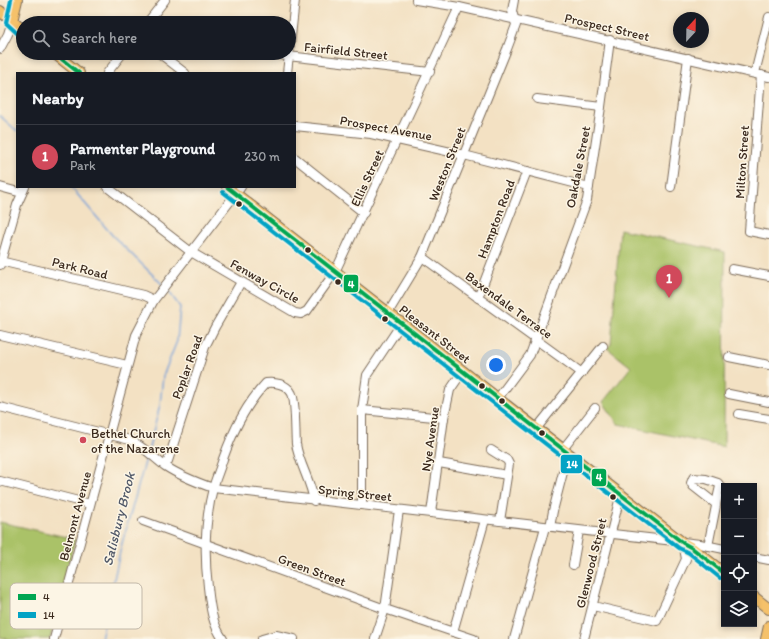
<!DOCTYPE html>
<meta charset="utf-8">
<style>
:root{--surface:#171b24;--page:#20242c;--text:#f1f3f6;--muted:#9ea1a6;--line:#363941;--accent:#d1495b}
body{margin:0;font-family:Itim,sans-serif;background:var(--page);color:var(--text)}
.controls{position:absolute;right:12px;bottom:12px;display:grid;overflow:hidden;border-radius:0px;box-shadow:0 2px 6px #0003}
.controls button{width:36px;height:36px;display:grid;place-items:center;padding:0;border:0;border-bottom:1px solid var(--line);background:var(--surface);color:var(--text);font:20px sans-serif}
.compass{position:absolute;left:673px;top:12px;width:36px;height:36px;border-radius:50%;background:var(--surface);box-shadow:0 2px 6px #0003;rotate:22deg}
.you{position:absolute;left:496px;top:365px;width:14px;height:14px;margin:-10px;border:3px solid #fff;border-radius:50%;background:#1a73e8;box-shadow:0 0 0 6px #1a73e833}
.badge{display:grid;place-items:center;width:26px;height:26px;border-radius:50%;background:var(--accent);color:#fff;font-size:13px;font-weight:700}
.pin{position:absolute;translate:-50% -33px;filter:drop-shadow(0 1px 2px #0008)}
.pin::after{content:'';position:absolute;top:21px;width:14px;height:12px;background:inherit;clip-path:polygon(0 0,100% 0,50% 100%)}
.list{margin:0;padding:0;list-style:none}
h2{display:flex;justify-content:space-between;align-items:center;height:52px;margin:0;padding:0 16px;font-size:17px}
h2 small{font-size:13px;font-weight:400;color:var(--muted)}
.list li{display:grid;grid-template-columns:26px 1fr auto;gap:12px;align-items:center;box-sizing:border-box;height:64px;padding:0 16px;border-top:1px solid var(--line)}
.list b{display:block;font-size:15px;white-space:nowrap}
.list p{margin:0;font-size:13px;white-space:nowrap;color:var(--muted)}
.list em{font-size:13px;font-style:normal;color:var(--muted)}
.icon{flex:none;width:22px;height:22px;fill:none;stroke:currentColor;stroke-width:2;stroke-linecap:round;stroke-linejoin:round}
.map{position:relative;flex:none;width:769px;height:639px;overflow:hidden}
.search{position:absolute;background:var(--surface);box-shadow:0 2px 6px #0003;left:16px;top:16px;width:280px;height:44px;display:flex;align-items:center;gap:10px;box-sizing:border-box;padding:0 14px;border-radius:22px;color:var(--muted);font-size:15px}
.panel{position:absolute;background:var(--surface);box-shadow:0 2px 6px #0003;left:16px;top:72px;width:280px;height:116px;border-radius:0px}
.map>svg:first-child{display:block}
</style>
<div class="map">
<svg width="769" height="639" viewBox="0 0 769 639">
<rect width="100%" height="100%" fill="#fcf5e5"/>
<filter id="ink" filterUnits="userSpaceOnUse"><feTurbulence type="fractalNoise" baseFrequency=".025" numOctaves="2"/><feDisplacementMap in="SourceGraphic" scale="8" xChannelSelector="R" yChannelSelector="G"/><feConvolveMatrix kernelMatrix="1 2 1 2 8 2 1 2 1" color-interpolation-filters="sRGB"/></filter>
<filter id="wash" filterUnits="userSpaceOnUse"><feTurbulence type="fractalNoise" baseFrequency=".012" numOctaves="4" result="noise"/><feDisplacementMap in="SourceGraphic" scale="16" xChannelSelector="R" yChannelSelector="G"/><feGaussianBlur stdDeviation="0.9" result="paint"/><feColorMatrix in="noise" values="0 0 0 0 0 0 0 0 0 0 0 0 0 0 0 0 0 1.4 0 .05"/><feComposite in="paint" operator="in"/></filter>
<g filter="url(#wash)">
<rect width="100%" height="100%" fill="#f3e1c3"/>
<g fill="#aac268" stroke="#727643">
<polygon points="620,229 725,252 724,447 618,424 603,402 631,367 607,348 611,344"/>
<polygon points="0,522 75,539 50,639 7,639 0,637"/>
</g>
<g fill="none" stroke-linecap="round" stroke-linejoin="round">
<g stroke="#6f9ed8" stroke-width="1.5">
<polyline points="0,116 17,131"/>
<polyline points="71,187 113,236 163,285"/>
<polyline points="149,448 160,405 163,376 177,341 180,307 167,289"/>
<polyline points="101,639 121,547 147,455"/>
</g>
</g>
</g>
<g filter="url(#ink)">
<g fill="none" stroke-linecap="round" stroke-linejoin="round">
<g stroke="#7b6a58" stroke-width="10">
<g id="minor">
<polyline points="416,0 459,7 769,77"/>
<polyline points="147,23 165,0"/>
<polyline points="0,49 8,34 12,21"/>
<polyline points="159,53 185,73"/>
<polyline points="261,53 430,72"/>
<polyline points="107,73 123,53"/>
<polyline points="287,73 295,0"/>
<polyline points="755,73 769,17"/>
<polyline points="761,75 749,231 769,235"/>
<polyline points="537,99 601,107"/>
<polyline points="295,126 371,134 464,155 589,187"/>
<polyline points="295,158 364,213"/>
<polyline points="0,187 22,193"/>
<polyline points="107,187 191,252 295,313 301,314 307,311 335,272 459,7"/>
<polyline points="671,187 688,58"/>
<polyline points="422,257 582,373"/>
<polyline points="0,261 143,295 154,300"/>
<polyline points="0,265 17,205 25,187"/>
<polyline points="732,269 769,276"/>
<polyline points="478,298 527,171"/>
<polyline points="388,313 422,257 507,49 516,25 512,11 514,0"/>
<polyline points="0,335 127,365"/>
<polyline points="729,357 769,365"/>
<polyline points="729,394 769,402"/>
<polyline points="498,398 530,355 587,200 601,107 610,40"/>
<path d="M 0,407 L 130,440 C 144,447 153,457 165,466 C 180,476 196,482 213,488 L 700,544 L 724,549"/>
<polyline points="362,410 444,418"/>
<polyline points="739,414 769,419"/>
<polyline points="536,429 603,346"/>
<polyline points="563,449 595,408"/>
<polyline points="491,450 507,460 509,464 500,521"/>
<polyline points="439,463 507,475"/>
<polyline points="165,465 168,461 205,347 215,327 241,282"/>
<polyline points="0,481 90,504"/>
<polyline points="362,505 362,410 367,375 401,324"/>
<polyline points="431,513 444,418 450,390 463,371"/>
<polyline points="143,521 385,609 474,639"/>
<polyline points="550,527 553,511 568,453"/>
<polyline points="708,546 716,506 716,504 720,486 718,483 706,479 693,478 691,483 693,486 716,504"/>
<polyline points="754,557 769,560"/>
<polyline points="573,565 579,531"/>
<polyline points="593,606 657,621 686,559 683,543"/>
<polyline points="453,632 485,520"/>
<polyline points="54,639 136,335 154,300 241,187"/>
<path d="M 223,639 C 212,624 210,606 208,587 C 204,554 205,520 213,488 C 216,478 220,469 223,459 C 233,431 246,404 266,383 C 275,382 286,384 291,392 C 296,398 295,434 296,444 C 299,464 311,481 314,501"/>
<polyline points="262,639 276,635 294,639"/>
<polyline points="375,639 385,609 399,510"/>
<polyline points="514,639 545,527"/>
<polyline points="584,639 621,493"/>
</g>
</g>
<g stroke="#7b6a58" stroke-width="12">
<g id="major">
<polyline points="0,11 23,30"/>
<polyline points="12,21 17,0"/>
<polyline points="54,53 79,73"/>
<polyline points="227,187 683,543 692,548 724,573"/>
<polyline points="754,597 769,609"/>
<polyline points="766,639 769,626"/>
</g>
</g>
<use href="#minor" stroke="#fff" stroke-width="8"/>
<use href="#major" stroke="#f5c16b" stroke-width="10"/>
<g stroke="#fcf5e5" stroke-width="7">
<g id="bus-1">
<polyline points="54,53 79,73"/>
<polyline points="227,187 683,543 692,548 724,573"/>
</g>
</g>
<g stroke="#fcf5e5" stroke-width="7">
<g id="bus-2">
<polyline points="11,0 6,23 19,35"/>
<polyline points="223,192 679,548 689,553 720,578"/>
</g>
</g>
<use href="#bus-1" stroke="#00a651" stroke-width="4"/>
<use href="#bus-2" stroke="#03a3c5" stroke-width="4"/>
</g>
</g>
<g fill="#3b2a1e" stroke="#fcf5e5" stroke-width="1.5">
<circle cx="239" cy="204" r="3.5"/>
<circle cx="308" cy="250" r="3.5"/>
<circle cx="338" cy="282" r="3.5"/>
<circle cx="385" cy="319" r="3.5"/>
<circle cx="482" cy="386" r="3.5"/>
<circle cx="502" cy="401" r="3.5"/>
<circle cx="542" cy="433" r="3.5"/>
<circle cx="613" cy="497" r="3.5"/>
</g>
<circle fill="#d1495b" stroke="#fcf5e5" stroke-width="1.5" cx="83" cy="440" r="4"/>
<g text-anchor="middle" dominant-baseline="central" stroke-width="3" stroke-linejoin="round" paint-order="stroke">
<g font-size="13" fill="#3b2a1e" stroke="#fcf5e5">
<text transform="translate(607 27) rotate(13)">Prospect Street</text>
<text transform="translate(346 51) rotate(6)">Fairfield Street</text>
<text transform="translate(386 128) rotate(10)">Prospect Avenue</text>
<text transform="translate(742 162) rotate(-86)">Milton Street</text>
<text transform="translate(447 164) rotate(-68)">Weston Street</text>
<text transform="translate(578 167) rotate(-79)">Oakdale Street</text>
<text transform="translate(367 178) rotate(-65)">Ellis Street</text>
<text transform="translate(496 219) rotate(-69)">Hampton Road</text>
<text transform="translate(80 268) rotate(14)">Park Road</text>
<text transform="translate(265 281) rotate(29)">Fenway Circle</text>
<text transform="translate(509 305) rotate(36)">Baxendale Terrace</text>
<text transform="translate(435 334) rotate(38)">Pleasant Street</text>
<text transform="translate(187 367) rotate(-70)">Poplar Road</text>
<text transform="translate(430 439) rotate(-82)">Nye Avenue</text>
<text transform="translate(355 493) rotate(6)">Spring Street</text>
<text transform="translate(75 516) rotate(-75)">Belmont Avenue</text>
<text transform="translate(591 563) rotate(-76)">Glenwood Street</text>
<text transform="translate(312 570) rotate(20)">Green Street</text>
</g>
<g font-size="13" fill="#3b2a1e" stroke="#fcf5e5" text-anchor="start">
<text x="91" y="433">Bethel Church<tspan x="91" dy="15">of the Nazarene</tspan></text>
</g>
<g font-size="14" font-style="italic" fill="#505868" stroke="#fcf5e5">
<text transform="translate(119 519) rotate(-76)">Salisbury Brook</text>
</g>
</g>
<rect x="10" y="583" width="132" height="46" rx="6" fill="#fcf5e5" stroke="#c2b8a9" stroke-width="1"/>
<rect x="18" y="594" width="18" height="6" fill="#00a651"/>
<rect x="18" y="612" width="18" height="6" fill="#03a3c5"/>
<g font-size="11" fill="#3b2a1e">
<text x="43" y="601">4</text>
<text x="43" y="619">14</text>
</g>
<g stroke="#fcf5e5" stroke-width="1.5">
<rect x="343" y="274" width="16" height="19" rx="4" fill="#00a651"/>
<rect x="560" y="454" width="23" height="20" rx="4" fill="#03a3c5"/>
<rect x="591" y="468" width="16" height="19" rx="4" fill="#00a651"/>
</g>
<g font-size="11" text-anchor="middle" font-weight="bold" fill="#fff">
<text x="351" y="288">4</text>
<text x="572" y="468">14</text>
<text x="599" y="481">4</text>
</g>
</svg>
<div class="controls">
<button>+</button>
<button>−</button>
<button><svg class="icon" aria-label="locate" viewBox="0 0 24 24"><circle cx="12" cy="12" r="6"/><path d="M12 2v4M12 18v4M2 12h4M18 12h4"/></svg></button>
<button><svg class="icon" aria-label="layers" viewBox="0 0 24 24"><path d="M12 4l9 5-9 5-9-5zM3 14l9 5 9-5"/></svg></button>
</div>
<svg class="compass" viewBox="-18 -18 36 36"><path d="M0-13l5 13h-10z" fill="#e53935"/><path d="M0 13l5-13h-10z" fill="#9ea1a6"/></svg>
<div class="you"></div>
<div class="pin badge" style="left:669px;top:298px">1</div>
<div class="search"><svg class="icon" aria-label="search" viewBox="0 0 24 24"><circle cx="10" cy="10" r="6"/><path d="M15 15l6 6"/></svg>Search here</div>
<section class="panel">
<h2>Nearby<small></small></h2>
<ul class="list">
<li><span class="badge">1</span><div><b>Parmenter Playground</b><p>Park</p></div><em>230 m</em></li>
</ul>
</section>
</div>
